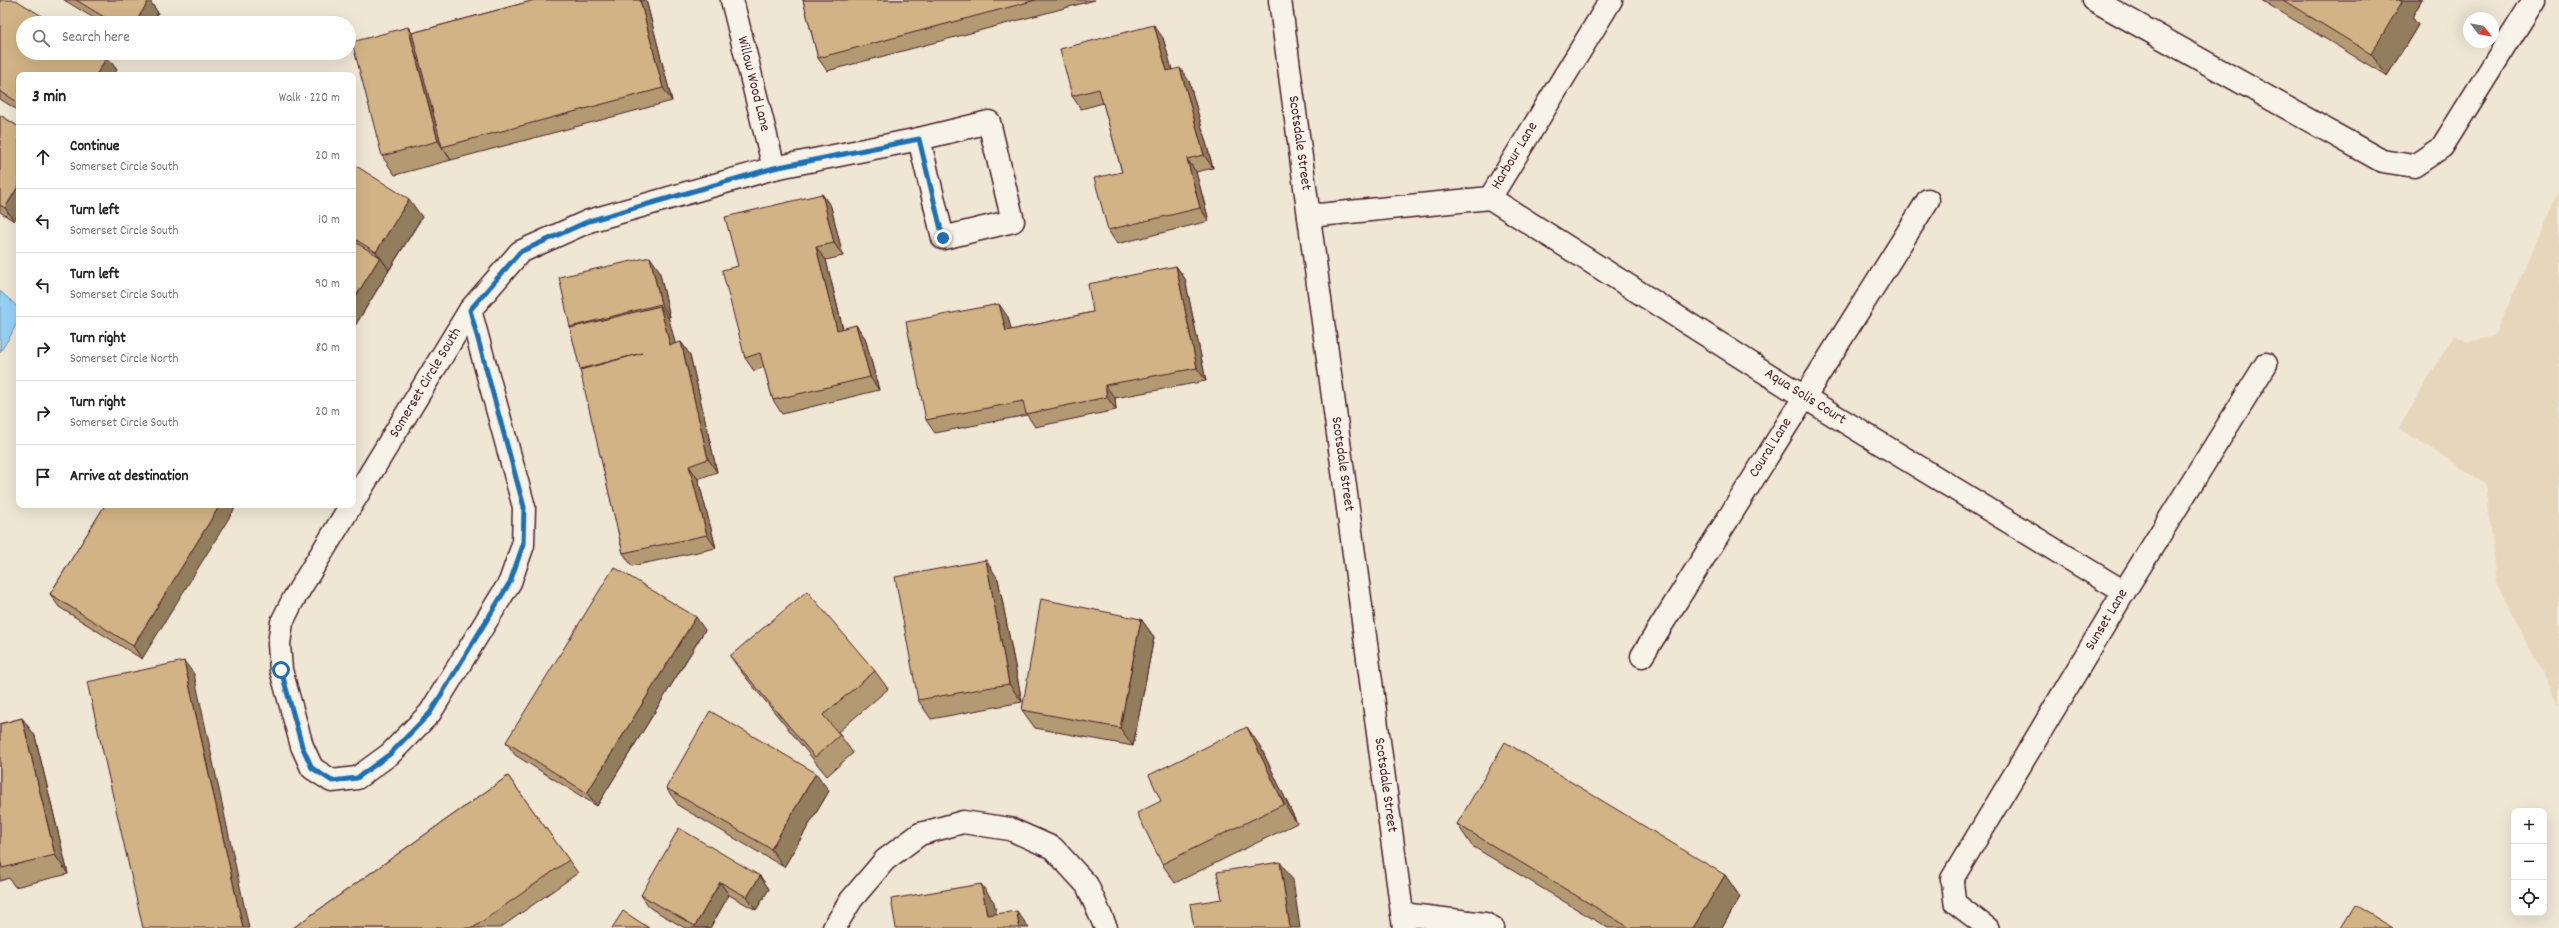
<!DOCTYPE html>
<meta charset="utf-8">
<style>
:root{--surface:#fff;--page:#f2f2f2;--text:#222;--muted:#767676;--line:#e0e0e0}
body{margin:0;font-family:Dekko,sans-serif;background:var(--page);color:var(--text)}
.controls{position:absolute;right:12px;bottom:12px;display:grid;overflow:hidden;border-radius:8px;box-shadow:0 4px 16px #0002}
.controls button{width:36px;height:36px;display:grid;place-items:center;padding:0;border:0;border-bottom:1px solid var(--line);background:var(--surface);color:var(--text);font:20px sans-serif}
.compass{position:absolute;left:2463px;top:12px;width:36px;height:36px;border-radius:50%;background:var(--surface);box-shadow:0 4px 16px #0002;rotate:121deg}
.stop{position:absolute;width:12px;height:12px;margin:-9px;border:3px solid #1f6fb2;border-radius:50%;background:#fff}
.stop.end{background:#1f6fb2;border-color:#fff;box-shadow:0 1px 4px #0008}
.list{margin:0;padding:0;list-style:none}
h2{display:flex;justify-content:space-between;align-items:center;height:52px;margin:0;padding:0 16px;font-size:17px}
h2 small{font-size:13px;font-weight:400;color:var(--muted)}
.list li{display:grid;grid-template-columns:26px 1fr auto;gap:12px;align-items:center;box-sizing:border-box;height:64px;padding:0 16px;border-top:1px solid var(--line)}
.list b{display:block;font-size:15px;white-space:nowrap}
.list p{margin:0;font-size:13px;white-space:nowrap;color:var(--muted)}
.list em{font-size:13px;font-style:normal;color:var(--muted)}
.icon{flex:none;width:22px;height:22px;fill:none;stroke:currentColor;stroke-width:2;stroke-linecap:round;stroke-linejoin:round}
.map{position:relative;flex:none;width:2559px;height:928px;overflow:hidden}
.search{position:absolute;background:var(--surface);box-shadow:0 4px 16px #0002;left:16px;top:16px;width:340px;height:44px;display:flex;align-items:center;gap:10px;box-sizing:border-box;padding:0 14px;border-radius:22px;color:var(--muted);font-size:15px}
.panel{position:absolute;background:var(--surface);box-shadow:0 4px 16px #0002;left:16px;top:72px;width:340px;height:436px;border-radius:8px}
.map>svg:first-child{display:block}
</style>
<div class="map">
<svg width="2559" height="928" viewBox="0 0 2559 928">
<rect width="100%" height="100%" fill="#efe6d4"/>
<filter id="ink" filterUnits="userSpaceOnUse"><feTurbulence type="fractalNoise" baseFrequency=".025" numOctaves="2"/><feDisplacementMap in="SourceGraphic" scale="8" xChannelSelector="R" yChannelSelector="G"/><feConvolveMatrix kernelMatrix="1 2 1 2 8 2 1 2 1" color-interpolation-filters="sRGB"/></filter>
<g filter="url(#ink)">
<polygon fill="#e6d7bc" points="2559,192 2559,705 2496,583 2485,483 2399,428 2454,335 2468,342 2494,336"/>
<path fill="#95d1f6" stroke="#778aa5" d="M 0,291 L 19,308 C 19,325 9,338 0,352 Z"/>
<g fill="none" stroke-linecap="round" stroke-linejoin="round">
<g stroke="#4a1f2b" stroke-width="24">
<polyline id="service" points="1952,879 1955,903 1988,928"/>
</g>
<g stroke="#4a1f2b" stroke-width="25">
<g id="minor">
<polyline points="732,0 774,168"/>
<polyline points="2094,0 2382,161 2414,166 2442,147 2534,0"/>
<polygon points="989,122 1013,221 943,238 919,139"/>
<polyline points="1490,198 1804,397 2124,592"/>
<polyline points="1490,198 1611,0"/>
<polyline points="1309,216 1490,198"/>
<polyline points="353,502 470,310 520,252 589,221 774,168 919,139"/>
<polyline points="351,505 293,600 282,622 279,644 281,670 302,746 312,768 332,781 357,778 390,754 430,713 510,582 523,545 524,507 470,310"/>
<polyline points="1642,656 1928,200"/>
<polyline points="1952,879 2124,592 2266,364"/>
<polyline points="1402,914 1485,924 1493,928"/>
<polyline points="834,928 851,900 885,860 920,834 963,822 1010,829 1053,848 1087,885 1106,928"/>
</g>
</g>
<g stroke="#4a1f2b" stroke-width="25">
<polyline id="tertiary" points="1280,0 1404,928"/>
</g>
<use href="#service" stroke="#f7f3e8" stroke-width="21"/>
<use href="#minor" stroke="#f7f3e8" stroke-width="22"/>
<use href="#tertiary" stroke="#f7f3e8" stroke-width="22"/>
</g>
<g fill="#b49a72" stroke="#4a1f2b">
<polygon points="0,0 107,57 117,70 113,75 19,75 19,111 0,99"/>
<polygon points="64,0 150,0 150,1 158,13 152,23 102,23"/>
<polygon points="535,0 646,0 672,101 395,175 382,156 408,27 412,33"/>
<polygon points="803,0 1095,0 827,71 818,58"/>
<polygon points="2261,0 2422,0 2412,17 2418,25 2387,76"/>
<polygon points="1163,38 1172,70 1189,81 1213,168 1196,172 1209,221 1117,244 1108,230 1122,172 1103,103 1081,109 1072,96"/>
<polygon points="0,115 19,127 19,212 14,221 0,212"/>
<polygon points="353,164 422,217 353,329"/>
<polygon points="822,194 831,207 843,256 826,260 843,329 856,325 865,338 879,390 782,414 773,400 764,367 754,371 745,358 738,266"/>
<polygon points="1176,266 1185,279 1206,381 1115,398 1116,410 1035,427 1027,415 935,433 926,420 1008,317 1011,330 1093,312"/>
<polygon points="659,270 670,317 668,317 675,344 681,342 690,355 717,472 698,479 716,548 632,566 623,553 581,370 570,327"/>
<polygon points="105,505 142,659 59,607 50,594"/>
<polygon points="998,579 1022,702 931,719 918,700"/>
<polygon points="1141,619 1154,637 1133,746 1035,728 1022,710"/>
<polygon points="705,630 597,806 515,755 506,742"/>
<polygon points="730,656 875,671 888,689 838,732 853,753 827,776 743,674"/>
<polygon points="22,718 35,736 68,874 15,887 9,878 0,881 0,724"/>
<polygon points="1260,746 1297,823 1175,883 1162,864 1161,801"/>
<polygon points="508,776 578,873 500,928 293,928"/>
<polygon points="666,788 829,791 784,867 679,806"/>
<polygon points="1457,824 1725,875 1740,897 1722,928 1608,928 1472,846"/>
<polygon points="760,876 769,889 756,910 729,895 710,928 685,928 650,908 641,895"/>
</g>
<g fill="#927d5d" stroke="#4a1f2b">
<polygon points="142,0 150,0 150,1 158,13 152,23 135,23"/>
<polygon points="640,0 646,0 672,101 663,88"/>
<polygon points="2396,0 2422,0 2412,17 2418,25 2387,76 2371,54"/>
<polygon points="1154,25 1163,38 1176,84 1167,71"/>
<polygon points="408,27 421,46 442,147 451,160 438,141"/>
<polygon points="107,57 117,70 113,75 96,75"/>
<polygon points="1180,68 1189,81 1213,168 1204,155"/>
<polygon points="1187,159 1196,172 1209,221 1200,208"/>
<polygon points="19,185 19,212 14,221 5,208"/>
<polygon points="822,194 831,207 843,256 834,243"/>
<polygon points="409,199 422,217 389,270 376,252"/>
<polygon points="816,247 826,260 846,343 837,330"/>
<polygon points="380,257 389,270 353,329 353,301"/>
<polygon points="650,257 659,270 670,317 661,304"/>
<polygon points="1176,266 1185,279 1206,381 1197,368"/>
<polygon points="999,304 1008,317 1015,344 1006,331"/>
<polygon points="660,306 669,319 679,358 670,345"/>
<polygon points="856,325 865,338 879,390 870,377"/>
<polygon points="681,342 690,355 717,472 708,459"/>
<polygon points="1105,385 1115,398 1116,410 1107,397"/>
<polygon points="689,466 698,479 716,548 707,535"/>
<polygon points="220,505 237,505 142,659 133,646"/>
<polygon points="986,560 998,579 1022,702 1009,684"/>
<polygon points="696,617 705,630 597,806 587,793"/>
<polygon points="1141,619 1154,637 1133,746 1120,728"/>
<polygon points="184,661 194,674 249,928 243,928"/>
<polygon points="22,718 35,736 68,874 55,855"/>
<polygon points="1247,727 1260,746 1297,823 1284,804"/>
<polygon points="816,773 829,791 784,867 771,849"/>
<polygon points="1280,862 1293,880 1300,928 1290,928"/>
<polygon points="1725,875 1740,897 1722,928 1693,928"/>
<polygon points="760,876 769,889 756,910 747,897"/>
<polygon points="720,882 729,895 710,928 696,928 695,926"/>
<polygon points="981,884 994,902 999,928 987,915"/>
<polygon points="1017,911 1029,928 1019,928"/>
</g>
<g fill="#d1b385" stroke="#4a1f2b">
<polygon points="0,0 16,0 53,23 23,23 23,53 101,53 107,57 96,75 19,75 19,103 0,91"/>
<polygon points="76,0 149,0 135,23 114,23"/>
<polygon points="535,0 640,0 663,88 442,147 412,33"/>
<polygon points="803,0 1036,0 818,58"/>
<polygon points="2283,0 2399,0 2402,2 2371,54"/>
<polygon points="1154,25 1167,71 1180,68 1204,155 1187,159 1200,208 1108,230 1094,178 1122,172 1099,89 1072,96 1060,49"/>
<polygon points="408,27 438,141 382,156 352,42"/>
<polygon points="0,115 19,127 19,185 5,208 0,205"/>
<polygon points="353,164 409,199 376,252 353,238"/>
<polygon points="822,194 834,243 816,247 837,330 856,325 870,377 773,400 760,353 745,358 722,270 738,266 725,217"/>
<polygon points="353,241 380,257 353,301"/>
<polygon points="650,257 661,304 570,327 559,277"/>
<polygon points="1176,266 1197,368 1105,385 1107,397 1026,414 1023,401 926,420 906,322 999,304 1006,331 1093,312 1088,284"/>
<polygon points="660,306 670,345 681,342 708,459 689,466 707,535 623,553 580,370 642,353 580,369 570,328"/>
<polygon points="105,505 220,505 133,646 50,594"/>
<polygon points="986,560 1009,684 918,700 895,577"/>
<polygon points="614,567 696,617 587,793 506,742"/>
<polygon points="807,591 875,671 823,715 840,735 815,757 730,656"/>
<polygon points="1041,599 1141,619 1120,728 1022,710"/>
<polygon points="184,661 243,928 143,928 87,682"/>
<polygon points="710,711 816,773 771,849 666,788"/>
<polygon points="22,718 55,855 2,868 0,859 0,724"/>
<polygon points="1247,727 1284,804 1162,864 1137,813 1161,801 1149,775"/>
<polygon points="1505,742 1725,875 1693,928 1630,928 1457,824"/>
<polygon points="508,776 569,860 473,928 293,928"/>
<polygon points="679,828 760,876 747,897 720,882 695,926 641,895"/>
<polygon points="1280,862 1290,928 1194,928 1190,904 1222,899 1217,872"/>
<polygon points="981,884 987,915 1017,911 1019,928 896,928 891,899"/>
<polygon points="2355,905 2393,928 2341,928"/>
<polygon points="623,911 649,928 612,928"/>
</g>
</g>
<g fill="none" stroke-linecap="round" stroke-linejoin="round" filter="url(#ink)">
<polyline stroke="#1f6fb2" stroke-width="5" points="281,670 302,746 312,768 332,781 357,778 390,754 430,713 510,582 523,545 524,507 470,310 520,252 589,221 774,168 919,139 943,238"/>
</g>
<g text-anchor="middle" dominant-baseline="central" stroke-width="3" stroke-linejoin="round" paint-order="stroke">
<g font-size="15" fill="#4a1f2b" stroke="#f7f3e8">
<text transform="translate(753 84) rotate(76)">Willow Wood Lane</text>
<text transform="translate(1299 143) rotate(82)">Scotsdale Street</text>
<text transform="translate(1515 156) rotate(-59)">Harbour Lane</text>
<text transform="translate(426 383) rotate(-59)">Somerset Circle South</text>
<text transform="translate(1805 397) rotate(32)">Aqua Solis Court</text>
<text transform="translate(1771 448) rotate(-58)">Coural Lane</text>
<text transform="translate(1342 464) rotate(82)">Scotsdale Street</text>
<text transform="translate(2107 620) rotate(-59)">Sunset Lane</text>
<text transform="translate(1385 785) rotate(82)">Scotsdale Street</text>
</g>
</g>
</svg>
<div class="controls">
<button>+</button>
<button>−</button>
<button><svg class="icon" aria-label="locate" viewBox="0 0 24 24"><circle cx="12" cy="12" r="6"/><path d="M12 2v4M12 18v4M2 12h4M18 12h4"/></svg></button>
</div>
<svg class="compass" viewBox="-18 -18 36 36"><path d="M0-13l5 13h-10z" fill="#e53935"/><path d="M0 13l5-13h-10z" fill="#767676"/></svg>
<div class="stop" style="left:281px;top:670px"></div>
<div class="stop end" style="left:943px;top:238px"></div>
<div class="search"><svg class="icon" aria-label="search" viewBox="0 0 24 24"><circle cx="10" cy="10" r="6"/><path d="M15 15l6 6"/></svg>Search here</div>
<section class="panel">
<h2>3 min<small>Walk · 220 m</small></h2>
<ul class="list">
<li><svg class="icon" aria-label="ahead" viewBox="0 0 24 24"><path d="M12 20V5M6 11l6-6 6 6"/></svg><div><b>Continue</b><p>Somerset Circle South</p></div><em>20 m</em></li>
<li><svg class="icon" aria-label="left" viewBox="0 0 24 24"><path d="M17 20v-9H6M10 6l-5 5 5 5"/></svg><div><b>Turn left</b><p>Somerset Circle South</p></div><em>10 m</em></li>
<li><svg class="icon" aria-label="left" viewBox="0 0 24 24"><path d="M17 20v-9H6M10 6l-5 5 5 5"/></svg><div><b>Turn left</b><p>Somerset Circle South</p></div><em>90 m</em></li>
<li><svg class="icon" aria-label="right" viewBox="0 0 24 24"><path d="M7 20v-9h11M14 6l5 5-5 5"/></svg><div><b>Turn right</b><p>Somerset Circle North</p></div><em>80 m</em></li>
<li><svg class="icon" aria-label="right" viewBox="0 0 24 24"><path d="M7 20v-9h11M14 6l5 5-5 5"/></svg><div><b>Turn right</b><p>Somerset Circle South</p></div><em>20 m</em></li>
<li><svg class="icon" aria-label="arrive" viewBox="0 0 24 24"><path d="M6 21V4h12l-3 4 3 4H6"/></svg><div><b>Arrive at destination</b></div></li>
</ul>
</section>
</div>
